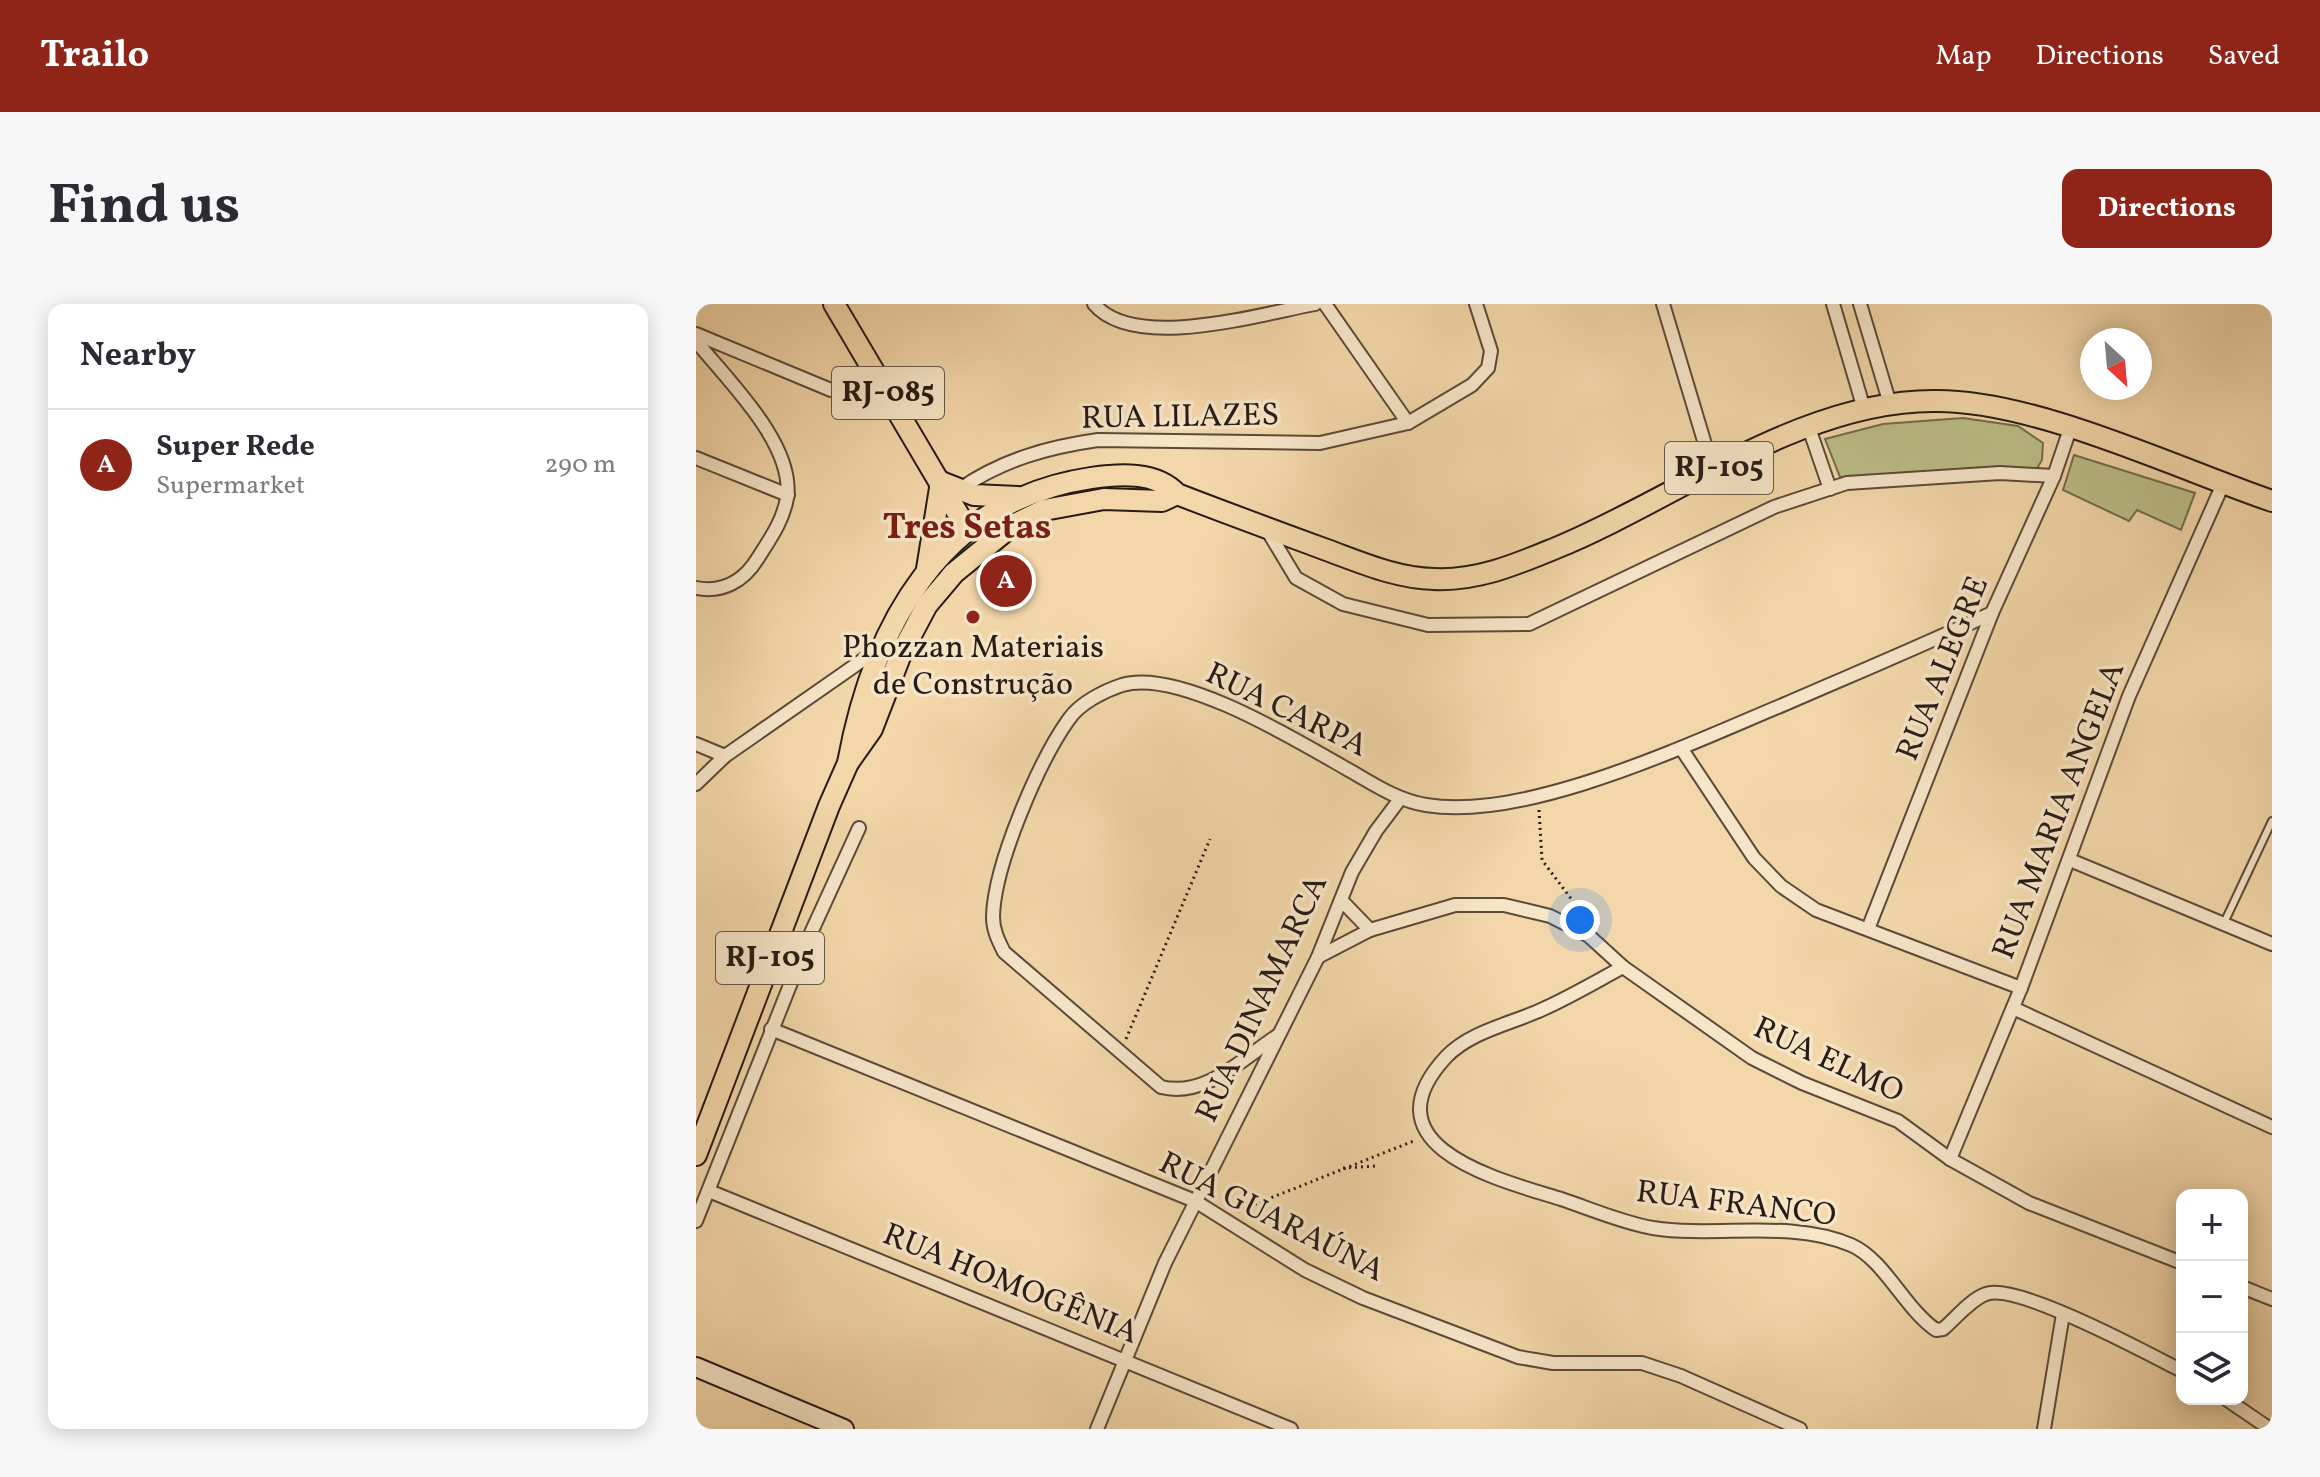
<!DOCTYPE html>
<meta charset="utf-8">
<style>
:root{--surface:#fff;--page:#f7f7f7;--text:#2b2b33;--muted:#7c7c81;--line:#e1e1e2;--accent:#8f2418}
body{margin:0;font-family:Vollkorn,serif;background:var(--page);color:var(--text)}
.controls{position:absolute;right:24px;bottom:24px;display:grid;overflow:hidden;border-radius:16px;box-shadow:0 4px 20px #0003}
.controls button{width:72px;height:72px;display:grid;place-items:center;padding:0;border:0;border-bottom:2px solid var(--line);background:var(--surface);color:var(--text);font:40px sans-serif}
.compass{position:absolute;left:1384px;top:24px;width:72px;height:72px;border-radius:50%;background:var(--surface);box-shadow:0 4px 20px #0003;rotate:154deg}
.you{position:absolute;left:884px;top:616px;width:28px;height:28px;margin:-20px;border:6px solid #fff;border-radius:50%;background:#1a73e8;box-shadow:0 0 0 12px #1a73e833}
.badge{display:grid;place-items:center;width:52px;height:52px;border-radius:50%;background:var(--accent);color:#fff;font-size:26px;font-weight:700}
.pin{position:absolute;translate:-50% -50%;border:4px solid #fff;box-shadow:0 2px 8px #0006}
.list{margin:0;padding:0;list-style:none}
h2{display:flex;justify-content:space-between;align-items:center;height:104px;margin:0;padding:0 32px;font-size:34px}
h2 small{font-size:26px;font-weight:400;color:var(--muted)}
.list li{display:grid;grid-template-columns:52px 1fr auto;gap:24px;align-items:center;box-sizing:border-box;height:112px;padding:0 32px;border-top:2px solid var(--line)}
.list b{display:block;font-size:30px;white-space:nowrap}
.list p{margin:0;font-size:26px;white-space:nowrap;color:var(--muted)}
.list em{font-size:26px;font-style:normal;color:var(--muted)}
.icon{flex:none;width:44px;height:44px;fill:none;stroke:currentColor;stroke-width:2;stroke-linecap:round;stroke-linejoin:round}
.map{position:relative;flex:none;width:1576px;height:1125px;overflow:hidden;border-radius:16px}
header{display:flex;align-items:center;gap:48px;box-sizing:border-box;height:112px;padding:0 40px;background:var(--accent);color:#fff}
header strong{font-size:38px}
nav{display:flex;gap:44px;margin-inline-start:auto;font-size:28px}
.intro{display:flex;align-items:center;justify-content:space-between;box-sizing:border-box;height:192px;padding:0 48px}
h1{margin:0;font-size:56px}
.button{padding:20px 36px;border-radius:16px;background:var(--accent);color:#fff;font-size:28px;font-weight:700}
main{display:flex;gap:48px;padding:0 48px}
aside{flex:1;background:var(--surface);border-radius:16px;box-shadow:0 4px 20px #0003}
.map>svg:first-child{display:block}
</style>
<header>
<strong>Trailo</strong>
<nav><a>Map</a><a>Directions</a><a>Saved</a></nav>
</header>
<div class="intro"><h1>Find us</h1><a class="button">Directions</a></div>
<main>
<aside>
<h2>Nearby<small></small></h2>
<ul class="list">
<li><span class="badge">A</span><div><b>Super Rede</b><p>Supermarket</p></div><em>290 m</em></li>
</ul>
</aside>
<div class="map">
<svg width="1576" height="1125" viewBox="0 0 1576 1125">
<rect width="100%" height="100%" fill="#f3d7aa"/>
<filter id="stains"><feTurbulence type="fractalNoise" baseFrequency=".0025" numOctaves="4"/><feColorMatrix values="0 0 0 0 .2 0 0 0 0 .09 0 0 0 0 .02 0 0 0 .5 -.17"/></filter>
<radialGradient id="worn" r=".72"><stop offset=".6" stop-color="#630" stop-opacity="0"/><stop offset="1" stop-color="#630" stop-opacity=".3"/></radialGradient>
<g fill="#bcbe88" stroke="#726c4e" stroke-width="2">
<polygon points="1267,114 1322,122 1347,139 1346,156 1340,166 1144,173 1129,135 1187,120"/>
<polygon points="1378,151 1499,189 1485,226 1441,206 1433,217 1367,186"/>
</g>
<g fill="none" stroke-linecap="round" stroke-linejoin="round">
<g stroke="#5b4a3a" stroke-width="10">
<polyline id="lane" points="1528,619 1576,517"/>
</g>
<g stroke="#5b4a3a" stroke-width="16">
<g id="street">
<path d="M 398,0 C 438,48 564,10 619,0"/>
<polyline points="629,0 712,119"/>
<polyline points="967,0 1017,167"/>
<polyline points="1137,0 1168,105"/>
<polyline points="1164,0 1194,100"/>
<polyline points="0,30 135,86 193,92"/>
<path d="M 0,37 C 31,76 99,140 91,194 C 87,217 74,235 62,254 C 48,277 27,289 0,284"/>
<polyline points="1113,124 1134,185"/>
<polyline points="0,154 92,191"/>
<path d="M 264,185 C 306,156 352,143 402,136 L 624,139 L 712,119 L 776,81 L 792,64 L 795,47 L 780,0"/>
<polyline points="570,224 600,274 647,300 732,321 833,320 1078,203 1151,179 1304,169 1358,172"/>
<polyline points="0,440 29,452"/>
<polyline points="985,444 1058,554 1085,582 1120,606 1325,684"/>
<polyline points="0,480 29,452 184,344"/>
<polyline points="1374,556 1576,640"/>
<polyline points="645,596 674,626"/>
<polyline points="1172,625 1296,309 1358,172 1374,125"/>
<polyline points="622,653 674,626 759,601 808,601 854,612 893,632 927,663 1056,754 1106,779 1202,817 1254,855 1333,899 1486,959"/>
<path d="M 927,663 C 901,677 874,693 847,705 C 815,720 775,727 750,753 C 667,843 804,876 865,895 C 895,905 927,919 957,924 C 1021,934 1095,915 1155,941 C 1188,955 1209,1005 1240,1026 L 1247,1025 C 1259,1015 1275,995 1290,990 C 1320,978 1453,1050 1486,1067"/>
<polyline points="1317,704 1576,823"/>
<polyline points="75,725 499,897 609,966 667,994 822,1053 857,1059 946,1059 985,1072 1104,1125"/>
<path d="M 581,732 C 546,755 509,794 465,783 L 308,648 C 302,636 297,626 297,613 C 298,561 343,457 373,415 C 384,399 408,387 426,381 C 483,364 600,436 651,465 C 676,479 700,496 730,501 C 830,518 995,439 1089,400 C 1158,370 1228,341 1296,309"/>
<polyline points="1254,855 1325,684 1433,392 1527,180"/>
<polyline points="13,887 595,1125"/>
<polyline points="0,917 114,631 163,524"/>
<polyline points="1546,983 1576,995"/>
<polyline points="1530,1095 1574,1125"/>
<polyline points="401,1125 469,959 622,653 656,568 680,527 704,495"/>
<polyline points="1348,1125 1367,1010"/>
</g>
</g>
<g stroke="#281b14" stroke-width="22">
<polyline id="secondary" points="0,1063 148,1125"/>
</g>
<g stroke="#281b14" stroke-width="24">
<g id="primary">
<polyline points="138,0 271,225"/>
<polyline points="245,178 278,191 322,193"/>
<polyline points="231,265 245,178"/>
<path d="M 152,459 C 177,322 245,196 395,174 C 423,170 460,167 481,190 C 530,209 579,227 628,245 C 664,258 699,274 738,275 C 782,277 821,260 860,244 C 980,195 1107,95 1241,97 C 1341,97 1480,164 1576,197"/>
<polyline points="0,851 133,502 152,459 176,425 205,350 231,301 258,269 317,221 348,206 408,195 466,197 481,190"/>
</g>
</g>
<g stroke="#281b14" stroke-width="3" stroke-dasharray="2 4" stroke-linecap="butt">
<polyline points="843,506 846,556 891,616"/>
<polyline points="430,735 514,535"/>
<polyline points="647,864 681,862"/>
<polyline points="542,907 720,836"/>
</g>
<use href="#lane" stroke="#f7e5c8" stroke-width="6"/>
<use href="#street" stroke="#f7e5c8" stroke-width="12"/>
<use href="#secondary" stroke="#f7e5c8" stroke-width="18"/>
<use href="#primary" stroke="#f3d7aa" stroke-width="20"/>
</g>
<circle fill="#8f2418" stroke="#f7e5c8" stroke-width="3" cx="277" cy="313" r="8"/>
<g text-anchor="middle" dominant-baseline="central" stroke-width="7" stroke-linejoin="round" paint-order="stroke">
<g fill="#f7e5c8" stroke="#66584a" stroke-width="2">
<rect x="136" y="63" width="112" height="52" rx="6"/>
<rect x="969" y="138" width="108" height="52" rx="6"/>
<rect x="20" y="628" width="108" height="52" rx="6"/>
</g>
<g font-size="30" font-weight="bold" fill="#281b14">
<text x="192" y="89">RJ-085</text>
<text x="1023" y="164">RJ-105</text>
<text x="74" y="654">RJ-105</text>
</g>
<g font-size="32" fill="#281b14" stroke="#f7e5c8">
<text transform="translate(484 114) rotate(-1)">RUA LILAZES</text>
<text transform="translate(1248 365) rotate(-68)">RUA ALEGRE</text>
<text transform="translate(590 407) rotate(26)">RUA CARPA</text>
<text transform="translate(1364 507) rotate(-69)">RUA MARIA ANGELA</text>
<text transform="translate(567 695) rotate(-65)">RUA DINAMARCA</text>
<text transform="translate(1132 757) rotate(25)">RUA ELMO</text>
<text transform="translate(1040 901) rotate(7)">RUA FRANCO</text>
<text transform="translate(575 914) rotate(27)">RUA GUARAÚNA</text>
<text transform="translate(314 981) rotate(22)">RUA HOMOGÊNIA</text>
</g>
<g font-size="32" fill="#281b14" stroke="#f7e5c8">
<text x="277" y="345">Phozzan Materiais<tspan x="277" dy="37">de Construção</tspan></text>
</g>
<g font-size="36" font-weight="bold" fill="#7a1f14" stroke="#f7e5c8">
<text x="271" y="225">Tres Setas</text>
</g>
</g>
<rect width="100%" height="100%" filter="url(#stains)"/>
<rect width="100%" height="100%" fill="url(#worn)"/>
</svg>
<div class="controls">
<button>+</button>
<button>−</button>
<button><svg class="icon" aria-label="layers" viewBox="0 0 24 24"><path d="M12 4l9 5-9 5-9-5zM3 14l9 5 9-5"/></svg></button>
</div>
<svg class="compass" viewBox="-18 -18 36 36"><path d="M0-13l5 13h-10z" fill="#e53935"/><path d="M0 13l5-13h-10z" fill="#7c7c81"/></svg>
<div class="you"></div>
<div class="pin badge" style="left:310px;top:277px">A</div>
</div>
</main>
